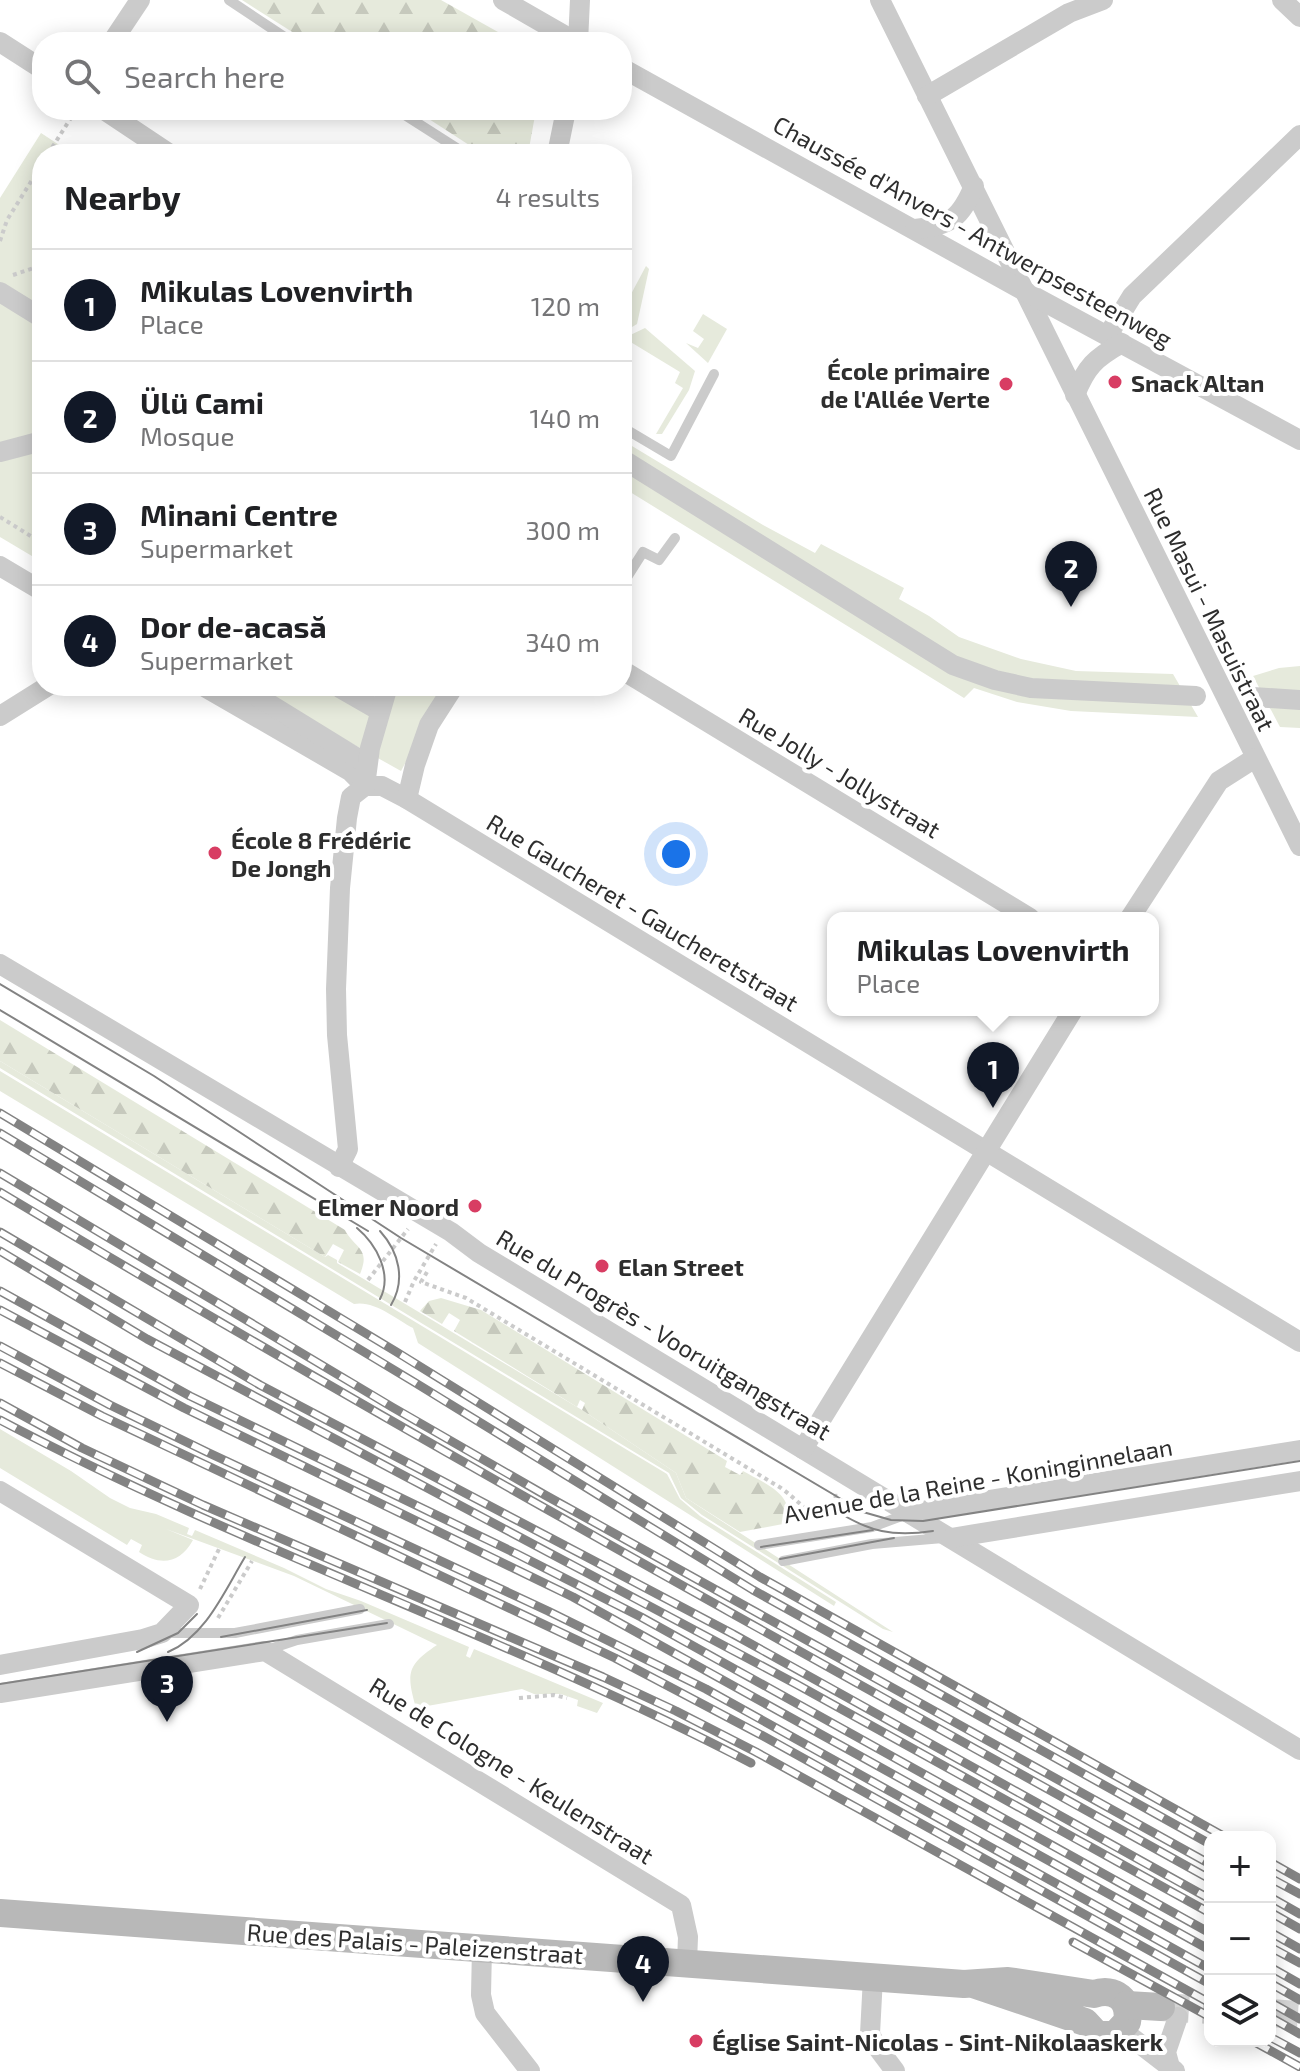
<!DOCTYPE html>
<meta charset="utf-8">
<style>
:root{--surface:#fff;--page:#f6f6f6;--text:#202124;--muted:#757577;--line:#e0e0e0;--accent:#111827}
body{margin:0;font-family:"Exo 2",sans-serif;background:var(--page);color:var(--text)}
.controls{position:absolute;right:24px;bottom:24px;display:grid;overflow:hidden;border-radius:16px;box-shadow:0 4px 20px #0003}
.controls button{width:72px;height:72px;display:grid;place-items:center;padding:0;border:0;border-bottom:2px solid var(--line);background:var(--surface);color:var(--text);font:40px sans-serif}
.you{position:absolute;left:676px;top:854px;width:28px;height:28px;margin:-20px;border:6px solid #fff;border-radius:50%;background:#1a73e8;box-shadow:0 0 0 12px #1a73e833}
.badge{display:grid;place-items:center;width:52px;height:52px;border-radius:50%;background:var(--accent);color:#fff;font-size:26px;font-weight:700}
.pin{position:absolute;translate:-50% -66px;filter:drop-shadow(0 2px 4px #0008)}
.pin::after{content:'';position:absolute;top:42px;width:28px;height:24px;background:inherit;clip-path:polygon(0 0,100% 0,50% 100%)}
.popup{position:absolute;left:827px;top:912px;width:332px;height:104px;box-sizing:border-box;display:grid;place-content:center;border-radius:16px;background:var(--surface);filter:drop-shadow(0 2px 6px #0005);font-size:26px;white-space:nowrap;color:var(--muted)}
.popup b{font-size:30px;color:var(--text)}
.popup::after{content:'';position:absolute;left:50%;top:100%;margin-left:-16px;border:16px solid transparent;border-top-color:var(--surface)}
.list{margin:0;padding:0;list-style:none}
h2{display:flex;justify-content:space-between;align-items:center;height:104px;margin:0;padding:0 32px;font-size:34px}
h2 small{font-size:26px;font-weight:400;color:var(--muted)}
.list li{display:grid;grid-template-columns:52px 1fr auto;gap:24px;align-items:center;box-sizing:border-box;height:112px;padding:0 32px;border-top:2px solid var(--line)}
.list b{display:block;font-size:30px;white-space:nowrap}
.list p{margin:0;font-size:26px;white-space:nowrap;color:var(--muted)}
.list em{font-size:26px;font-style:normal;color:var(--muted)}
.icon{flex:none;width:44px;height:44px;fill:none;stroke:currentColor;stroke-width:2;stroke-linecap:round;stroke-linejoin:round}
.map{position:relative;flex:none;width:1300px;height:2071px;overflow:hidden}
.search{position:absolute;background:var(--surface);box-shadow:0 4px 20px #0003;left:32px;top:32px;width:600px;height:88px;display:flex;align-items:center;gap:20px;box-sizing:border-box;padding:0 28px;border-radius:32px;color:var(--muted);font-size:30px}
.panel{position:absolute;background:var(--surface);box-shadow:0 4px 20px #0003;left:32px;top:144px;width:600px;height:552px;border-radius:32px}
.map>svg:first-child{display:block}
</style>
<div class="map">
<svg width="1300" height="2071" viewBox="0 0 1300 2071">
<defs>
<pattern id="forest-firs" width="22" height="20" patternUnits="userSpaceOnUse" patternTransform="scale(2)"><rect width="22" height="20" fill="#e6eadc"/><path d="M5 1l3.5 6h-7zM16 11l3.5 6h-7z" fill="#c6c9bd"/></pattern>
</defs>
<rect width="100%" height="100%" fill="#fff"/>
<g fill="#e6eadc">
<polygon points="41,133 70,152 68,154 42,154 42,562 0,537 0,198"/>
<polygon points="646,266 649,269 637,324 622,333 622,311"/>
<polygon points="703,314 727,329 708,363 686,343 698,348 704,339 693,331"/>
<polygon points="645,328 695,371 689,390 662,434 656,434 683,388 675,383 680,372 624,338"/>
<polygon points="622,440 763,525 815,553 821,544 904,588 899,599 929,616 959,637 1021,659 1076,671 1173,674 1198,717 1071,711 1017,702 974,688 964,698 622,487"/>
<polygon points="1300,666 1300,728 1280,727 1253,676 1279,668"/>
<polygon points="249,686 447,686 401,771"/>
<polygon points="0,1061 325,1257 328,1255 337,1260 337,1263 582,1410 676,1473 686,1498 893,1632 883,1629 702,1515 681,1498 669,1473 0,1068"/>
<path d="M 0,1071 L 667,1474 L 680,1499 L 700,1516 L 836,1602 L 834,1606 L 418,1343 L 413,1328 C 396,1319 374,1300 354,1304 L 0,1091 Z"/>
<path d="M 0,1429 L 71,1471 L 110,1498 L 130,1508 L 156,1514 L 189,1528 L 187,1534 L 192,1536 L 195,1530 L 284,1568 L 326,1589 L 361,1601 L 469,1647 L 466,1656 L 470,1658 L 474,1649 L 603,1703 L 597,1713 L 577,1706 L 578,1700 L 561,1694 L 534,1694 L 522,1689 L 416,1708 C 406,1673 407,1665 437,1645 L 294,1576 L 166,1529 L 193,1540 C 180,1564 160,1566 139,1552 L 142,1545 L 131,1539 L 127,1545 L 0,1468 Z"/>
</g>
<g fill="url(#forest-firs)">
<polygon points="242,0 441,0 516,42 308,42"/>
<polygon points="415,110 536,110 528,154 483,154"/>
<path d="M 0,1020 L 345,1230 C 355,1249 371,1248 360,1274 L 338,1262 L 344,1250 L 333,1244 L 325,1257 L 0,1061 Z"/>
<path d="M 441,1298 L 481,1310 L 727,1461 L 725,1467 L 740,1475 L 743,1471 C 762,1482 801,1497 783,1524 L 740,1532 L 686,1498 L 676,1473 L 582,1410 L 585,1403 L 580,1400 L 577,1407 L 454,1331 L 460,1320 L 449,1313 L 442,1324 L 420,1311 L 429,1301 Z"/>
</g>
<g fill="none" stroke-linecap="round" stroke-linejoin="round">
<g stroke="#d5d5d5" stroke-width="28" stroke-dasharray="28 14" stroke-linecap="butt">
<polyline points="1161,2007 1210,2010"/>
<polyline points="1270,2013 1300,2015"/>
</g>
<g stroke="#cbcbcb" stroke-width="4" stroke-dasharray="4 4" stroke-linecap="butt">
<polyline points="48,154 76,110"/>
<polyline points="0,241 7,220 42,164"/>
<polyline points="13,275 34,268 42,269"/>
<polyline points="0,517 42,543"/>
<path d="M 427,1272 L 421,1282 L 466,1298 L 781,1488 C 795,1498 803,1508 817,1517"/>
<polyline points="368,1280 408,1229"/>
<polyline points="405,1302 414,1281 436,1244"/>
<polyline points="835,1513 837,1511 835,1491"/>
<polyline points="789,1516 798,1506"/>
<polyline points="831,1516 856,1505"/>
<polyline points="200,1589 219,1549"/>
<polyline points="218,1618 252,1561"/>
<polyline points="519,1698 554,1695 567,1698"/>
</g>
<g stroke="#cbcbcb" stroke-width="10">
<polyline points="229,0 292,42"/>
<polyline points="397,110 466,154"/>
<polyline points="622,427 671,456 714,374"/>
<polyline points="622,585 643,552 659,560 675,538"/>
<polyline points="759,1545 872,1527 907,1514"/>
<polyline points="783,1561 872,1544 943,1538"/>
<polyline points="164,1633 235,1633 360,1609"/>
<polyline points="267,1650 297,1640 389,1624"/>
</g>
<g stroke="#cbcbcb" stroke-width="20">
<polyline points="503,0 576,42"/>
<polyline points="880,0 1300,846"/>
<polyline points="1282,0 1300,17"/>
<polyline points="0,42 42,69"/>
<polyline points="112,42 140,0"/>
<polyline points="578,42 580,0"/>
<polyline points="622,68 1026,292 1300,440"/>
<polyline points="927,96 1069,13 1103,0"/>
<polyline points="104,110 170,154"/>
<polyline points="557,154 566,110"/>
<path d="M 915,229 C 951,225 960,219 974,186"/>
<polyline points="0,292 42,318"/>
<polyline points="1108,335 1132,296 1300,135"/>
<path d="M 1075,395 C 1086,367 1095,358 1122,343"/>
<polyline points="0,452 42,441"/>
<polyline points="622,459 953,665 995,680 1031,688 1196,696"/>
<polyline points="0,566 42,591"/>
<polyline points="622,670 1030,918"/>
<polyline points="203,686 350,771 365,786 382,786 407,799 1300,1342"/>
<polyline points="240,686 367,764"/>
<polyline points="340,688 380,711"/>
<polyline points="1253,697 1300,700"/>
<polyline points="0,716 48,686"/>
<polyline points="407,799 415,765 429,725 454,686"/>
<polyline points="1130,918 1219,781 1255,758"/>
<polyline points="0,964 451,1232 479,1253 1300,1750"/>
<polyline points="339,1167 348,1149 337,1035 336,989 340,888 347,818 351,797 365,786 370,748 388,686"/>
<polyline points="803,1449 1073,1010"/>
<polyline points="0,1491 189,1605 162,1633 143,1639 0,1665"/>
<polyline points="909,1513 1300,1450"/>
<polyline points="951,1538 1300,1481"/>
<polyline points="0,1693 265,1651 681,1905 688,1937 687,1962"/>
<polyline points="482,1948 481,1995 485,2013 530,2071"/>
<polyline points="873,1977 870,2034 877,2047 895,2071"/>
<polyline points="1122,2030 1175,2071"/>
<polyline points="1170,2067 1166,2052 1178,2017"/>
</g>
<g stroke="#b8b8b8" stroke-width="28">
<path d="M 0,1913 L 964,1984 L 1008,1981 L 1094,1994 C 1115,1987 1131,2000 1127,2022 L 1115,2035 L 1097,2035 L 1085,2022 L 973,1984"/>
<polyline points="1127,2005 1161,2007"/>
</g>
<g stroke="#838383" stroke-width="2">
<polyline points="0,984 154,1076 401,1238 863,1512 891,1520 923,1521 1300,1461"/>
<polyline points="0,1010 368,1231"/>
<path d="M 357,1228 C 376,1244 393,1274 380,1299"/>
<path d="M 380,1231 C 399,1252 406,1280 391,1305"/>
<path d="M 835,1510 C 869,1532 893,1537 933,1531"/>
<polyline points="761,1547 873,1530"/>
<polyline points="780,1559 894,1538"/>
<polyline points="221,1637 367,1610"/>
<polyline points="137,1652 178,1633 197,1614"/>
<path d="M 168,1652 C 206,1636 225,1590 245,1557"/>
<polyline points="0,1684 387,1623"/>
</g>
<g stroke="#838383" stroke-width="9">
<g id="rail">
<polyline points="0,1113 395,1351 760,1577 1225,1837"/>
<polyline points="0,1133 414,1382 753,1590 1210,1844"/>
<polyline points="0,1173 392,1407 545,1495 1210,1864"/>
<path d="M 0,1192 C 398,1430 804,1654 1210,1879"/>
<polyline points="0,1232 260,1385 733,1634 1210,1899"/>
<polyline points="0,1251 147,1339 796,1684 1210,1913"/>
<polyline points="0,1291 190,1396 517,1554 641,1617 1210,1933"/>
<polyline points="0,1310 184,1408 573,1597 1210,1950"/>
<polyline points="0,1346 110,1405 209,1453 548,1611 706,1689 1210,1969"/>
<polyline points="0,1363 102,1416 615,1658 765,1737 1210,1984"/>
<polyline points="0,1403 82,1448 203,1505 603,1677 676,1711 756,1752 1210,2003"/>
<path d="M 0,1420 C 244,1549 507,1636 751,1763"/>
<polyline points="1270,1862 1300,1879"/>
<polyline points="1270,1878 1300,1894"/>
<polyline points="1270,1897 1300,1914"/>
<polyline points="1270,1912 1300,1929"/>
<polyline points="1270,1932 1300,1949"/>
<polyline points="1073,1942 1210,2017"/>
<polyline points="1270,1947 1300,1963"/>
<polyline points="1270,1967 1300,1984"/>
<polyline points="1270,1983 1300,2000"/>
<polyline points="1270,2002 1300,2019"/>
<polyline points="1270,2017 1300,2034"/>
<polyline points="1270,2037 1300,2053"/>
<polyline points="1253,2041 1300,2067"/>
</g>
</g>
<use href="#rail" stroke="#fff" stroke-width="6" stroke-dasharray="18" stroke-linecap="butt"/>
</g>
<g fill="#d83d63" stroke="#fff" stroke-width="3">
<circle cx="1115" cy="382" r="8"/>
<circle cx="1006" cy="384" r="8"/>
<circle cx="215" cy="853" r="8"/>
<circle cx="475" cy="1206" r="8"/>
<circle cx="602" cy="1266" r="8"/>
<circle cx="696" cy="2041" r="8"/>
</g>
<g text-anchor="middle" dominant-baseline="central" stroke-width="8" stroke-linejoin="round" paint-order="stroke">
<g font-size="24" fill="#2e2e2e" stroke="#fff">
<text transform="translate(973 231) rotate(29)">Chaussée d'Anvers - Antwerpsesteenweg</text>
<text transform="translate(1210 609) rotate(64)">Rue Masui - Masuistraat</text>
<text transform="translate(840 772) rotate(31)">Rue Jolly - Jollystraat</text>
<text transform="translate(643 912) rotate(31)">Rue Gaucheret - Gaucheretstraat</text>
<text transform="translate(664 1334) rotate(31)">Rue du Progrès - Vooruitgangstraat</text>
<text transform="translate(978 1480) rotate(-10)">Avenue de la Reine - Koninginnelaan</text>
<text transform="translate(512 1770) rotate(32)">Rue de Cologne - Keulenstraat</text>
<text transform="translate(415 1943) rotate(4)">Rue des Palais - Paleizenstraat</text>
</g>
<g font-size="24" font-weight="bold" fill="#2e2e2e" stroke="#fff" text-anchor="start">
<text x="990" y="370" text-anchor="end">École primaire<tspan x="990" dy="28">de l'Allée Verte</tspan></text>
<text x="1131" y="382">Snack Altan</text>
<text x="231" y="839">École 8 Frédéric<tspan x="231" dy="28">De Jongh</tspan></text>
<text x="459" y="1206" text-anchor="end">Elmer Noord</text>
<text x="618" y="1266">Elan Street</text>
<text x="712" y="2041">Église Saint-Nicolas - Sint-Nikolaaskerk</text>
</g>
</g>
</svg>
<div class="controls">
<button>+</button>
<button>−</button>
<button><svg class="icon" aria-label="layers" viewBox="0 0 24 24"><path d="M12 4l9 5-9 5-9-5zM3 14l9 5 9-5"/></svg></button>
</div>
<div class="you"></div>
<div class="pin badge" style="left:993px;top:1108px">1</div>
<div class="popup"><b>Mikulas Lovenvirth</b>Place</div>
<div class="pin badge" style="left:1071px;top:607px">2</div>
<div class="pin badge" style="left:167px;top:1722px">3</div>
<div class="pin badge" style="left:643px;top:2002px">4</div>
<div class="search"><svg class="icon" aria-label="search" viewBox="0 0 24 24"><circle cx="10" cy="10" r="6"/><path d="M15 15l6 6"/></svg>Search here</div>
<section class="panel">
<h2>Nearby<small>4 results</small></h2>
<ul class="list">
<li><span class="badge">1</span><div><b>Mikulas Lovenvirth</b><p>Place</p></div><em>120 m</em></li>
<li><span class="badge">2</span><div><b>Ülü Cami</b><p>Mosque</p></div><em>140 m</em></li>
<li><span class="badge">3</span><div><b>Minani Centre</b><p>Supermarket</p></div><em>300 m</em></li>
<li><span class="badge">4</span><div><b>Dor de-acasă</b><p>Supermarket</p></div><em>340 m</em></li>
</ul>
</section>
</div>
